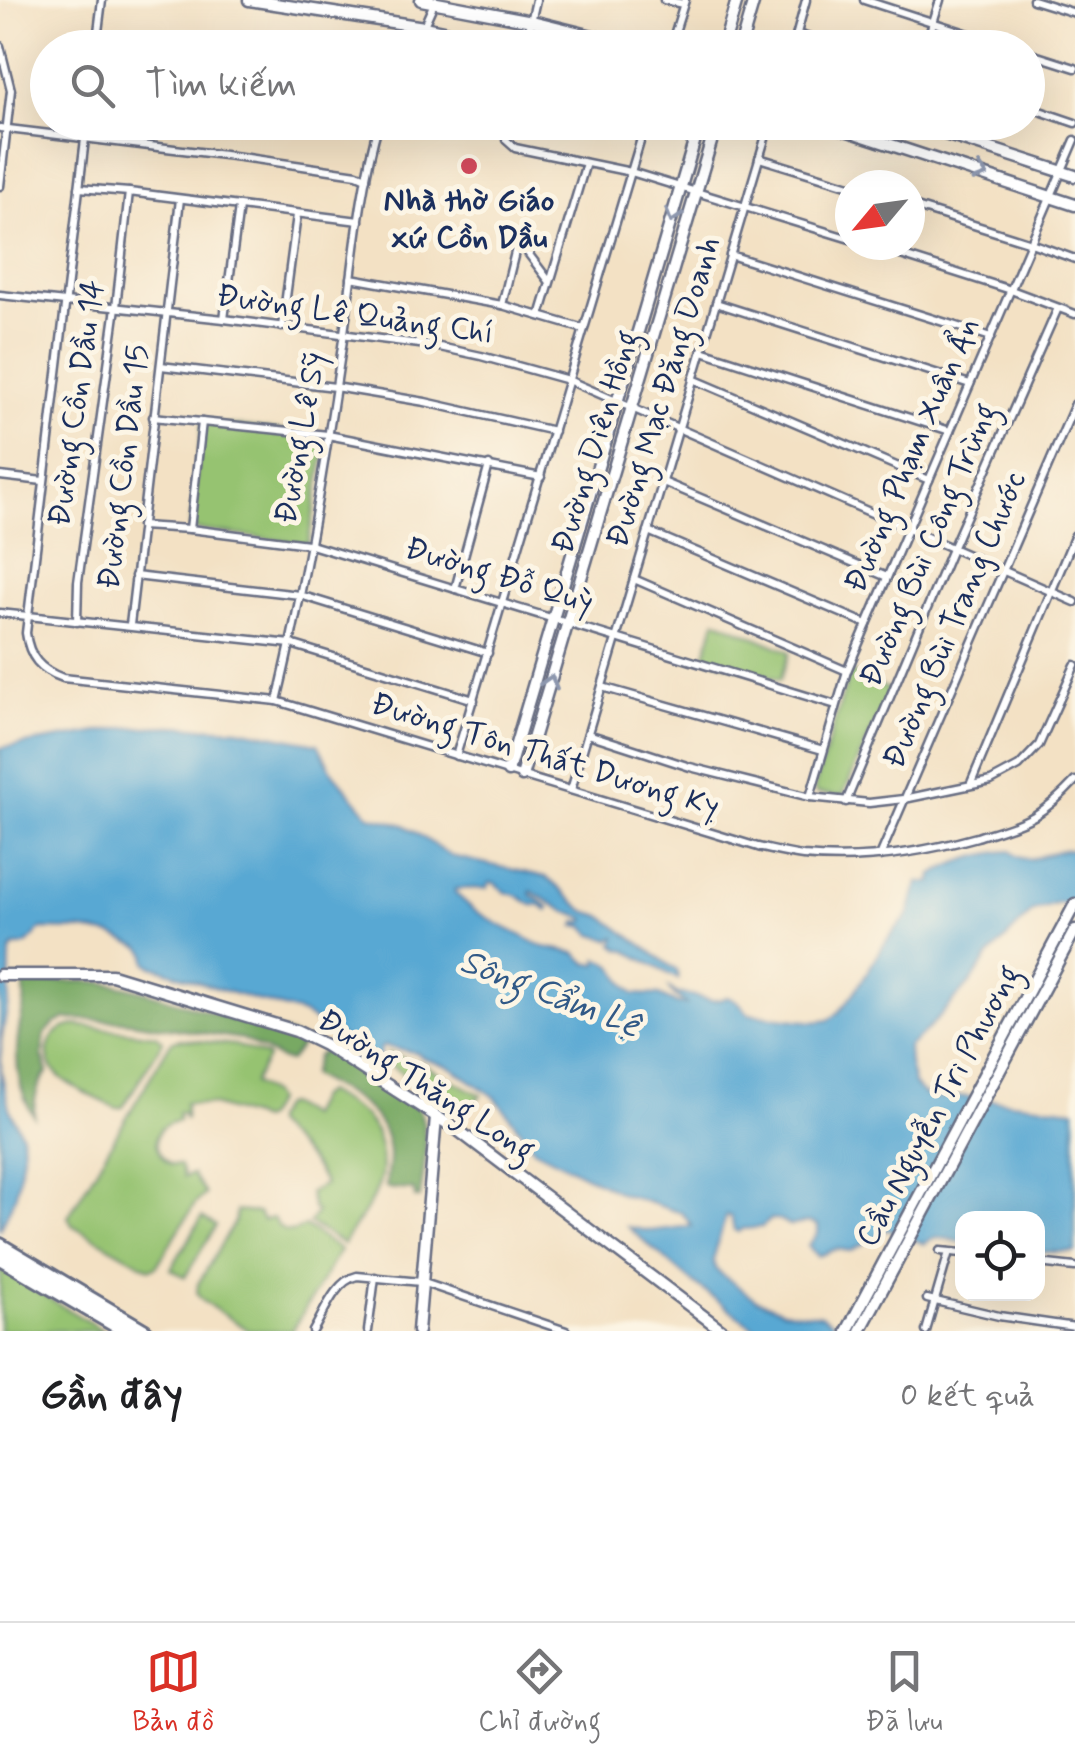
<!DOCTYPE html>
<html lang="vi">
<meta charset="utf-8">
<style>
:root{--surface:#fff;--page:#f2f2f2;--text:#202124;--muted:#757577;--line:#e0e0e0;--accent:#d93025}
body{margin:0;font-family:Mynerve,sans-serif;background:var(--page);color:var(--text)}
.controls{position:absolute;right:30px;bottom:30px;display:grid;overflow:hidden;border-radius:20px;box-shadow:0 10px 40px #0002}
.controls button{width:90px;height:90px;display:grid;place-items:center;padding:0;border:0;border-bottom:2px solid var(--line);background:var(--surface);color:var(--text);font:50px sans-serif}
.compass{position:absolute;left:835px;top:170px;width:90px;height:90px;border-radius:50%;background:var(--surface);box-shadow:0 10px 40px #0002;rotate:241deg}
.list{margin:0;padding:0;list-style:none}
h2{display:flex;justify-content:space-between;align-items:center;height:130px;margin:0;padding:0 40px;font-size:42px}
h2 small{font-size:32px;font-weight:400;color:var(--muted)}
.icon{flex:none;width:55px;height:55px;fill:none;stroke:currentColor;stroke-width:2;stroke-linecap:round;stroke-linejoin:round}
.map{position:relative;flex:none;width:1075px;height:1331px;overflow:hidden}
.search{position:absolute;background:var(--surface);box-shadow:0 10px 40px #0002;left:30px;right:30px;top:30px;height:110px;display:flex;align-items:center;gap:25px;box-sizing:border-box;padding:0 35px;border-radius:55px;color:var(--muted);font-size:38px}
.sheet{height:290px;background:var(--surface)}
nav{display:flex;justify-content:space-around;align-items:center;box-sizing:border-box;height:140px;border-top:2px solid var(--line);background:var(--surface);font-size:28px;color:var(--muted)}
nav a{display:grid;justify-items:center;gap:5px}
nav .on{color:var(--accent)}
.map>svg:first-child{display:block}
</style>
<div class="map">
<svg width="1075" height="1331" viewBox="0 0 1075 1331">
<rect width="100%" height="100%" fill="#fcf5e5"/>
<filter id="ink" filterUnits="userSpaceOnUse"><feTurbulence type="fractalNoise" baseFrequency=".01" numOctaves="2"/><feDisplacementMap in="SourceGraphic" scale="20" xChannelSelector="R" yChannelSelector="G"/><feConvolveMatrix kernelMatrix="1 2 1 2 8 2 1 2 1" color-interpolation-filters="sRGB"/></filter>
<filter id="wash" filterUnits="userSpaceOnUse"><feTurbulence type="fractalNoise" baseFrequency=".0048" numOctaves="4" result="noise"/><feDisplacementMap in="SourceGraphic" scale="40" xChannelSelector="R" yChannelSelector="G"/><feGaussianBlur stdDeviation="2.25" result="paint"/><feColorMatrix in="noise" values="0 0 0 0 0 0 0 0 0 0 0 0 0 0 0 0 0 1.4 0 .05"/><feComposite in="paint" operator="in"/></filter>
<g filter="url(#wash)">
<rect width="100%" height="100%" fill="#f3e1c4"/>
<g fill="#96c371" stroke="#587968" stroke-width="2.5">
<polygon points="202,422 328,435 308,544 190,529"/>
<polygon points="716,620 790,652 780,680 704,657"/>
<polygon points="850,672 890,690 843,795 840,796 816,793 814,789"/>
<path d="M 75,1025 L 156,1035 L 163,1041 L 123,1107 L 116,1108 L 110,1105 C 88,1093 36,1077 50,1042 C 55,1031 63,1027 75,1025 Z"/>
<path d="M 181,1039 L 235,1045 L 266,1056 L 267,1058 L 253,1083 L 272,1095 L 275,1101 L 266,1117 L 261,1120 L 212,1105 L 185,1103 L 185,1120 L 183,1113 L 178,1113 L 178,1121 C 149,1127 151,1149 171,1165 L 180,1165 L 184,1177 L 192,1174 L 205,1194 L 195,1204 L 156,1267 L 150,1269 L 72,1225 L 68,1217 L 168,1047 L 173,1041 Z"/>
<polygon points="388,1053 420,1063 481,1095 464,1114 385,1062"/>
<path d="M 326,1092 C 339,1100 354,1107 365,1117 C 380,1132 386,1163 379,1184 C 372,1204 355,1225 343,1244 L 309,1223 L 317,1212 L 313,1209 L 309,1193 L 325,1184 L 312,1163 L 273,1124 L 273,1120 L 282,1105 L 287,1104 L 308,1116 L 318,1097 Z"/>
<path d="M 236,1211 L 258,1213 L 263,1220 L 273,1218 C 280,1233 291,1236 305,1226 L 340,1250 L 292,1331 L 250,1331 L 204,1302 L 197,1294 L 198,1284 L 235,1221 Z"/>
<polygon points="202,1217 216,1226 185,1277 171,1269"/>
<polygon points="0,1269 104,1331 0,1331"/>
</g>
<g fill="#78a963" stroke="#4a6c60" stroke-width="2.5">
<path d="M 89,981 C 138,985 186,1006 233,1019 C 256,1026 281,1029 301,1040 L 301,1045 L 290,1061 L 282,1060 L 242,1039 L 123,1021 L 66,1019 L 55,1023 L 45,1034 L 42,1055 L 48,1072 C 37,1083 34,1101 34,1116 C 18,1092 14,1058 19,1030 C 22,1010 27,1003 23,982 Z"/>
<path d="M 325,1050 L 419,1109 C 431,1139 424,1167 420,1198 L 415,1198 L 414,1190 L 386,1188 C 386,1177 389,1166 389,1156 C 388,1108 346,1095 311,1075 L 317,1056 Z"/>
</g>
<path fill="#59a8d3" stroke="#3a6c98" stroke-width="2.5" d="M 171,726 L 239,729 L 318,744 L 333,773 L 370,816 L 404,825 L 451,856 L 546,877 L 585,911 L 602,916 L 677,971 L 678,979 L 625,950 L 620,949 L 614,944 L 616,937 L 610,940 L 593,935 L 584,926 L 575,926 L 577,922 L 582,923 L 586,919 L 565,911 L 531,891 L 530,894 L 549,907 L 548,911 L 540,905 L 532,905 L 516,895 L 507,893 L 493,882 L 489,883 L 487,888 L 455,889 L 455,893 L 474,910 L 498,924 L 544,947 L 576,953 L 588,964 L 598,964 L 598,959 C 621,964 617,981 634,994 L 659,995 L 678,1004 L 686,1004 L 670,991 L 669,988 L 678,994 C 697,993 709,1006 728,997 L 738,1002 L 749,1014 C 767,1015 813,1025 828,1020 C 847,1013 876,955 889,937 C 894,929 905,922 909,913 C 913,903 913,893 919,883 L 932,882 L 933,875 C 957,860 983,853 1011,851 C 1029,871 1051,846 1075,850 L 1075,906 L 1059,903 L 1033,911 L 988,957 L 971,982 L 929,1028 L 908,1047 L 909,1064 L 914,1084 L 919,1090 L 926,1096 L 939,1099 L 957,1096 L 1075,1109 L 1075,1252 L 1038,1252 L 1038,1218 L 962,1218 L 962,1242 C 949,1240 935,1233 925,1244 L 888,1229 L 851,1251 L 836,1249 L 818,1256 L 808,1246 L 818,1233 L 818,1225 L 809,1222 L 789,1226 L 780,1220 L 771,1219 L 762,1227 L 742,1229 L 738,1232 L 734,1230 L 731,1217 L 726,1215 L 713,1260 L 716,1270 L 755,1299 L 783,1311 L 821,1315 L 845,1331 L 759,1331 L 691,1281 L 628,1227 L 649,1231 L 692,1226 L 682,1213 L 622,1194 L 534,1149 L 496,1098 L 450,1067 L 423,1058 L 417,1053 L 384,1046 L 381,1048 L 379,1059 L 303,1014 L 219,989 L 150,965 L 147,963 L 146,953 L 141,947 L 112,935 L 82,930 L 41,929 C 31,937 33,947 14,946 L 10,952 L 9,997 L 1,1042 L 1,1071 L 9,1108 L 22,1135 L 23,1154 L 16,1194 L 0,1230 L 0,748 L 124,728 Z"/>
</g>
<g filter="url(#ink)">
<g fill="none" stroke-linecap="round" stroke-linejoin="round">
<g stroke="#676d82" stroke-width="11">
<g id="street">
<polyline points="664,0 683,4"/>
<polyline points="864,0 1012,48"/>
<polyline points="1033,0 1075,13"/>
<polyline points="797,34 842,48"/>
<polyline points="98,36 180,48"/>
<polyline points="0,46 11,90 0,186"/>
<polyline points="96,48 102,0"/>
<polyline points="414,48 434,3"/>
<polyline points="525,48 536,0"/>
<polyline points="670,48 685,0"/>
<polyline points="793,48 806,0"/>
<polyline points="925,48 940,0"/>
<polyline points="1028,53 1075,68"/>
<polyline points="1028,107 1075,123"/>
<path d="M 87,122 L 26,633 C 29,657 40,670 63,678 L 277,701 L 758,847 C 772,850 788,854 803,856 C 862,862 920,853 977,837 C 996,831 1017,826 1034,816 C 1050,806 1062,795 1075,781"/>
<polyline points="353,122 378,125"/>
<polyline points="508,122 506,140 515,148 631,172 850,239"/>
<polyline points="0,128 241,157 357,174 366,178"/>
<polyline points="759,158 850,186"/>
<polyline points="79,188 129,192 359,221"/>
<polyline points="910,205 1031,243 1075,259"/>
<polyline points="869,245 1011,290 1075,314"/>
<polyline points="730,255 991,337"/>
<polyline points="351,278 502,305 584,329"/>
<polyline points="0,295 224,319 435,346 481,356 568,380 1075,602"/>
<polyline points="716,303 970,384"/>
<polyline points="502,305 518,240 549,281"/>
<polyline points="540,316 586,163"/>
<polyline points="224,319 239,207"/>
<polyline points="282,327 297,215"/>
<polyline points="702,351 950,431"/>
<polyline points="161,366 335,387 425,402 554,431"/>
<polyline points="693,379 929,480"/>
<polyline points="153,417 328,435 541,477"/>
<polyline points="0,476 43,481"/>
<polyline points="663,482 887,577"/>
<polyline points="141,526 190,529 308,544 836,705"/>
<polyline points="190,529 202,422"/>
<polyline points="648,531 867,624"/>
<polyline points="135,576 300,595 488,653"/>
<polyline points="634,579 847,671"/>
<polyline points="455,589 489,465"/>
<polyline points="0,613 291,644 474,700"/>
<polyline points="77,622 78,582 116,307 129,192"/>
<polyline points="130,625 180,199"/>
<polyline points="602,687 823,750"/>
<path d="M 277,701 C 306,580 326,456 344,333 C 354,263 359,191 379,122"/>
<polyline points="588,734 690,767 810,797 869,803 904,799 991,781 1019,766 1039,745 1075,665"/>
<polyline points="456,756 646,122"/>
<polyline points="971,783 1075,535"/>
<polyline points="571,790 770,122"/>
<polyline points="810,797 847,671 1075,140"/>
<polyline points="846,802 952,549 1058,308"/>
<polyline points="880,856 1075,404"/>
<polyline points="940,1251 962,1253"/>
<polyline points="1038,1263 1075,1267"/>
<polyline points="927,1299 999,1316 1075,1327"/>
<path d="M 313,1331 C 324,1313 335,1281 357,1276 L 421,1282 L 566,1331"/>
<polyline points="368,1331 375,1277"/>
<polyline points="926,1331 949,1252"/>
</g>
</g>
<g stroke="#676d82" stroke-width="15">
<g id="secondary">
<polyline points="249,0 424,27 522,48"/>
<polyline points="421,0 532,21 641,48"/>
<polyline points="723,48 737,0"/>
<polyline points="740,48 754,0"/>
<polyline points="821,122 1075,205"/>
<polyline points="908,122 1075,176"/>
<polyline points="508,771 700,122"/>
<polyline points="522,776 717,122"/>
<polyline points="0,975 112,975 296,1031 325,1045 459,1131 723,1331"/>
<polyline points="418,1331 436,1117"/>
<polyline points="847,1331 1075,904"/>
<polyline points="860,1331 1075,930"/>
</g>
</g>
<g stroke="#676d82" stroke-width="18">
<g id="highway">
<polyline points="0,1245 145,1331"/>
<polyline points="0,1258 125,1331"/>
</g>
</g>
<use href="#street" stroke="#fff" stroke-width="6"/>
<use href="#secondary" stroke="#fff" stroke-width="10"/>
<use href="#highway" stroke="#fff" stroke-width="12"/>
</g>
<defs><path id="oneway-chevron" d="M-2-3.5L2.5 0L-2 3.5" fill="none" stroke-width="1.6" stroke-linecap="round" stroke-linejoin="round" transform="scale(2.5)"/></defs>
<g stroke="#8d97ae">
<use href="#oneway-chevron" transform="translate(981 173) rotate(18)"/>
<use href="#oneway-chevron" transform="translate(673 216) rotate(107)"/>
<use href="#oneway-chevron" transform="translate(550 682) rotate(-73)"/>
</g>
</g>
<circle fill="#d1495b" stroke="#fcf5e5" stroke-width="4" cx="469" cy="166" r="10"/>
<g text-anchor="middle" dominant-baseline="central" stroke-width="10" stroke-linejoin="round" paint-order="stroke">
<g font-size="32" font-weight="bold" fill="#1b2f5e" stroke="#fcf5e5">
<text x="469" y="201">Nhà thờ Giáo<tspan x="469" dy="37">xứ Cồn Dầu</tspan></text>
</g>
<g font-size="32" fill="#1b2f5e" stroke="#fcf5e5">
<text transform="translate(355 315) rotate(8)">Đường Lê Quảng Chí</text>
<text transform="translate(664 392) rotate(-73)">Đường Mạc Đăng Doanh</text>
<text transform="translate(77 403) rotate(-82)">Đường Cồn Dầu 14</text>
<text transform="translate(301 438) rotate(-80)">Đường Lê Sỹ</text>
<text transform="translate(596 442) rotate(-73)">Đường Diên Hồng</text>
<text transform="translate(912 455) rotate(-67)">Đường Phạm Xuân Ẩn</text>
<text transform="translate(124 467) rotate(-83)">Đường Cồn Dầu 15</text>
<text transform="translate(929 545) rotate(-67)">Đường Bùi Công Trừng</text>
<text transform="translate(499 576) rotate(17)">Đường Đỗ Quỳ</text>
<text transform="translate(955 620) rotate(-67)">Đường Bùi Trang Chước</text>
<text transform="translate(545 756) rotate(17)">Đường Tôn Thất Dương Kỵ</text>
<text transform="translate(426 1086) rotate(33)">Đường Thăng Long</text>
<text transform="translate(939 1106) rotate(-62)">Cầu Nguyễn Tri Phương</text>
</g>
<g font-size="35" font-style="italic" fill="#315987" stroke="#fcf5e5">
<text transform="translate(550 994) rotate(21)">Sông Cẩm Lệ</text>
</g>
</g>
</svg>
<div class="controls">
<button><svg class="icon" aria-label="locate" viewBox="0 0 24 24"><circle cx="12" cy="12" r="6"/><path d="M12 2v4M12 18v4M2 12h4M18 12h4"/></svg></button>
</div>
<svg class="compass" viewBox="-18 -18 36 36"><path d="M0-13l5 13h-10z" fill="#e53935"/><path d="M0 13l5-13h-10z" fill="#757577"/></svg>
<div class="search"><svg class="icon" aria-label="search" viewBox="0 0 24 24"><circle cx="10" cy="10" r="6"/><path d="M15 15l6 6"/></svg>Tìm kiếm</div>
</div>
<section class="sheet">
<h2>Gần đây<small>0 kết quả</small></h2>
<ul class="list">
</ul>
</section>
<nav>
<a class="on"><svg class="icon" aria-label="map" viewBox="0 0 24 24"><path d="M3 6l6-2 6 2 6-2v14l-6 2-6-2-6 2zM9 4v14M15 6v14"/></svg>Bản đồ</a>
<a><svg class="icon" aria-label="directions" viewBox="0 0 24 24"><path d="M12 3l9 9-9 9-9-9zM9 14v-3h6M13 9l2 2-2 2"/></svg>Chỉ đường</a>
<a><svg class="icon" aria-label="saved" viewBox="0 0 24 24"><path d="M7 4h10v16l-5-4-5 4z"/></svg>Đã lưu</a>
</nav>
